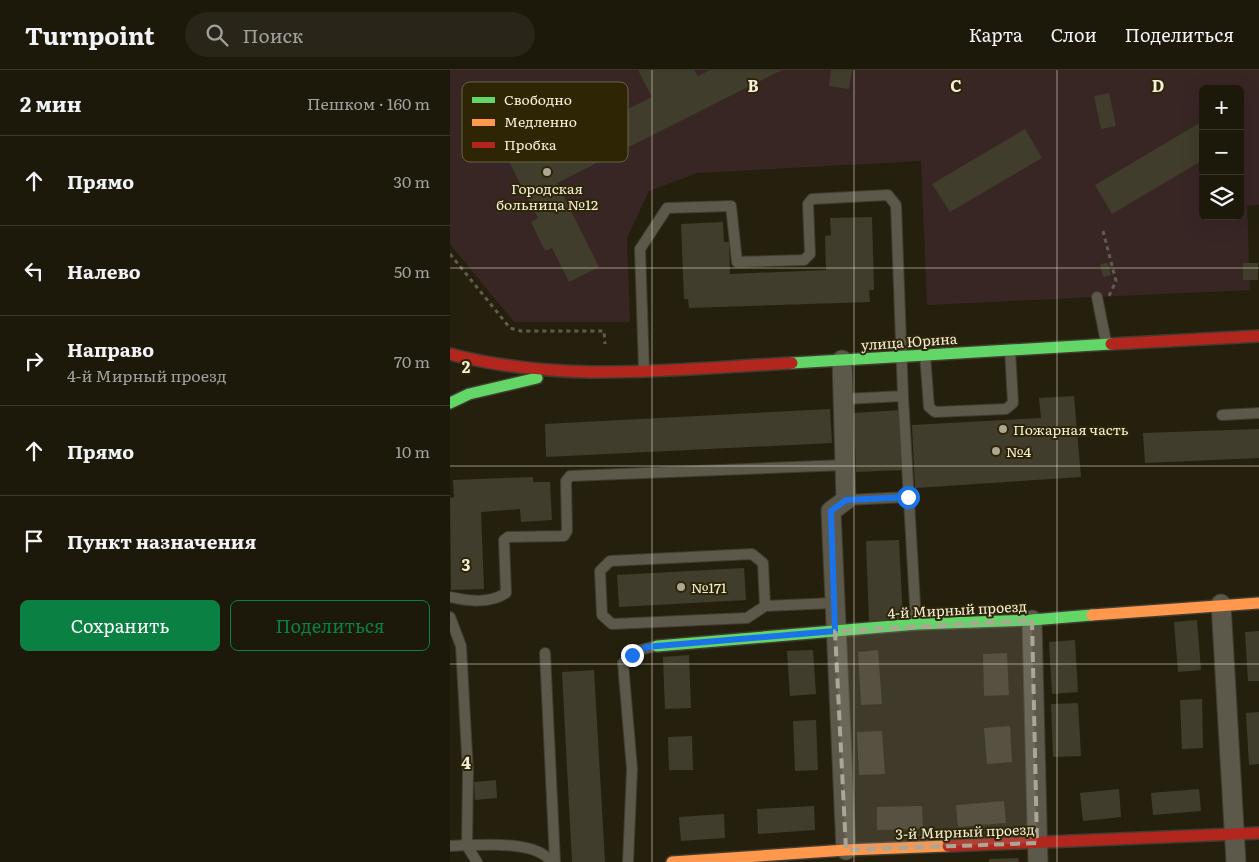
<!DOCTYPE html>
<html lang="ru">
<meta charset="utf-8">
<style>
:root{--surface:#1c180a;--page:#292518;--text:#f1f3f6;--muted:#a0a09c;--line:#3a372b;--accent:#0b8043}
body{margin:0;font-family:Literata,serif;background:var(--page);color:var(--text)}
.controls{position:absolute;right:15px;top:15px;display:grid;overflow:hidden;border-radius:8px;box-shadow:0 5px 20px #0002}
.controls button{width:45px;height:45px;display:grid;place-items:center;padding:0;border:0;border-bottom:1px solid var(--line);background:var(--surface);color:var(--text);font:25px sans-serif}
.stop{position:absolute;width:15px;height:15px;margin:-11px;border:4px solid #1a73e8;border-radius:50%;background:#fff}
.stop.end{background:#1a73e8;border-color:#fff;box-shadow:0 1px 5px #0008}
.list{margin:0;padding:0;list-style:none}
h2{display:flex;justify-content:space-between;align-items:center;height:65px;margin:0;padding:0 20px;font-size:21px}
h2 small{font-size:16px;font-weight:400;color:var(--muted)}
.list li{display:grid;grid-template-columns:32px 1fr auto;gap:15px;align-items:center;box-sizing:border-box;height:90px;padding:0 20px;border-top:1px solid var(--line)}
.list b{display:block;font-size:19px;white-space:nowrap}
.list p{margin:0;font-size:16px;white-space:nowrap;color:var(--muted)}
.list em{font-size:16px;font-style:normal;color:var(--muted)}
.actions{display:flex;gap:10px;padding:15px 20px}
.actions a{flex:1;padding:11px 0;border:1px solid var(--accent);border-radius:8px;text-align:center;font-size:18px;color:var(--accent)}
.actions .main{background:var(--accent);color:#fff}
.icon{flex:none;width:28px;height:28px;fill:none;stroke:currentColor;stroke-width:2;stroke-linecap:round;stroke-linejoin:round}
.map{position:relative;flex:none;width:809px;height:792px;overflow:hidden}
header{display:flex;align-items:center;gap:30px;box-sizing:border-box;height:70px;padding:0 25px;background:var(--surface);border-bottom:1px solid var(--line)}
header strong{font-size:24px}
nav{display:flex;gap:28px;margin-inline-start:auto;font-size:18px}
.search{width:350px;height:45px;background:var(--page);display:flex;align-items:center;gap:12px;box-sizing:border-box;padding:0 18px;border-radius:28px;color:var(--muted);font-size:19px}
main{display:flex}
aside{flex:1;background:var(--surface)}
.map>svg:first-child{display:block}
</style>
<header>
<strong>Turnpoint</strong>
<div class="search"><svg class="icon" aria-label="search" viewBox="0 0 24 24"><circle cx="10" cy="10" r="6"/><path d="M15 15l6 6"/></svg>Поиск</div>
<nav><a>Карта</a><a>Слои</a><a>Поделиться</a></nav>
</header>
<main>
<aside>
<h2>2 мин<small>Пешком · 160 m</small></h2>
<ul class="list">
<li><svg class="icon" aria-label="ahead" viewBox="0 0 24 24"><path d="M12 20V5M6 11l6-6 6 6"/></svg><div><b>Прямо</b></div><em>30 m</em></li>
<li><svg class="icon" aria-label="left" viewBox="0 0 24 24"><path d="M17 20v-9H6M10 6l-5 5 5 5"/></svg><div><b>Налево</b></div><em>50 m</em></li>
<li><svg class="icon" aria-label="right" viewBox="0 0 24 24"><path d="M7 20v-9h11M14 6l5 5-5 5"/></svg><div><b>Направо</b><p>4-й Мирный проезд</p></div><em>70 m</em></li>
<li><svg class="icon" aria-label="ahead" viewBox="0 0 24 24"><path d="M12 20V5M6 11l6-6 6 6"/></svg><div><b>Прямо</b></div><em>10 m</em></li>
<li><svg class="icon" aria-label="arrive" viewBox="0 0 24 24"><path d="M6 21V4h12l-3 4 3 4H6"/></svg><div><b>Пункт назначения</b></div></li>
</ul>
<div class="actions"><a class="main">Сохранить</a><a>Поделиться</a></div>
</aside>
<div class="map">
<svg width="809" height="792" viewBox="0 0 809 792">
<rect width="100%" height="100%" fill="#25200e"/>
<path fill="#382625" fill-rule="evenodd" d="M 0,0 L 809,0 L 809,135 L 797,136 L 800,220 L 477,235 L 471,91 L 247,103 L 199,121 L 177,168 L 180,252 L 64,252 L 0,174 ZM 753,19 L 790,19 L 790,146 L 753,146 Z"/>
<g fill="#413d2c">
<polygon points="188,0 244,0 248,6 260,0 332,0 107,113 149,197 119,212 102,178 95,181 81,152 88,148 58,90 91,73 99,89 130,73 125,65 202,27"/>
<polygon points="381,0 402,0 399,19 379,16"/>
<polygon points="659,23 666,56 651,59 644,26"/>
<polygon points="753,51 753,90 662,144 645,115"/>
<polygon points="575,59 592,88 500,142 482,114"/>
<polygon points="422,147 424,220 419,220 420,232 239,238 238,229 234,229 231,154 273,152 274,172 279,172 280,204 376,200 375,166 381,165 380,148"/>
<polygon points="658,193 661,205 653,207 650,194"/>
<rect x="793" y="193" width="15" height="17"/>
<polygon points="624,326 631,407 465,418 462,355 591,348 589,328"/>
<polygon points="380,339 382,373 96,387 95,354"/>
<polygon points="451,340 453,400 406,402 404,343"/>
<polygon points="809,359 809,388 695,393 693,363"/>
<polygon points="83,407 83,412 100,412 102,450 71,452 70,439 31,442 34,519 1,520 0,428 4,427 3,410"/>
<polygon points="449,470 453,550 419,552 416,471"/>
<polygon points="294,498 296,530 169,537 167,505"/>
<polygon points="747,550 751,600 728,602 724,552"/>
<polygon points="809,561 809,611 798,611 795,562"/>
<polygon points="625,570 628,622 602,624 599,572"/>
<polygon points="363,580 366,624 340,626 337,581"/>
<polygon points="428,580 432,634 411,635 408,582"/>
<polygon points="557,583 559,625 534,626 533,584"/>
<polygon points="239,585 241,638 215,639 213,587"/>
<polygon points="144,600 155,792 122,792 112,602"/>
<polygon points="752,629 753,678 732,679 730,630"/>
<polygon points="628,633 631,686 603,687 601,634"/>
<polygon points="809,642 809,694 799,695 796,643"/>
<polygon points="366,650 368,700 345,701 343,651"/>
<polygon points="560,656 562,692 537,694 534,658"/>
<polygon points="432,661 435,704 409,705 407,662"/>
<polygon points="242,666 243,700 219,700 218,667"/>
<polygon points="46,710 47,728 25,730 24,712"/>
<polygon points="669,719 671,747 633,751 630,723"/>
<polygon points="749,719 751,741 703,745 701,723"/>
<polygon points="554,731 556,753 508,757 506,735"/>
<polygon points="364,736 365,760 308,764 307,739"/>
<polygon points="472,736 473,759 427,760 427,737"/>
<polygon points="274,744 275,768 231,771 229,747"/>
<polygon points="568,788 569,792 539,792 539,789"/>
</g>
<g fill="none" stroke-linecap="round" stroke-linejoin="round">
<g stroke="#403c30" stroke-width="12">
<g id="lane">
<polyline points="647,227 656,272"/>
<polyline points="475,285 479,337 485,342 556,339 563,333 560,280"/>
<polyline points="194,300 190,179 217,138 281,136 287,192 354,190 360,184 358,134 362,129 438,125 446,135 453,326 394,329"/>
<polyline points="453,326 466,552"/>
<polyline points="772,345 809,343"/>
<polyline points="396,430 458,427"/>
<path d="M 0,527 C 19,531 39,534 56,523 L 54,470 L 58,467 L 114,466 L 117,461 L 116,411 L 120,406 L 395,395"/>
<polyline points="315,536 313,493 302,484 160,491 150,501 152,545 162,554 297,548 315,536 383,533"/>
<polyline points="0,547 11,576 18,702 17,776 27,792"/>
<polyline points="95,583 105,792"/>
<path d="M 0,776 C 25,775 87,769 101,792"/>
<polyline points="178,792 182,699 173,593 187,581 205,576"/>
</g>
</g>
<g stroke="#403c30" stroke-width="21">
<g id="street">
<polyline points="392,290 396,430 381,441 396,780"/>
<polyline points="771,534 786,792"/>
<polyline points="582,550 588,792"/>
</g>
</g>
<g stroke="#403c30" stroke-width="14">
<g id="fast">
<polyline points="342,293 661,274"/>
<polyline points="0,333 19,324 87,308"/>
<polyline points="207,576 467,554 582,550 642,545"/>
</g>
</g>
<g stroke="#403c30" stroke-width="14">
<g id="slow">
<polyline points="642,545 809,533"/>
<polyline points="222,792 396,780 498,776"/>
</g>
</g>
<g stroke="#403c30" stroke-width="14">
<g id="jam">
<polyline points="661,274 809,266"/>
<path d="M 0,284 C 115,314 225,299 342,293"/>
<polyline points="498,776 809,763"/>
</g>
</g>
<g stroke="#605c4f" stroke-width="3" stroke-dasharray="4 4" stroke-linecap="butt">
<polyline points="653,161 666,211 659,226"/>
<polyline points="0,184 60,258 71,261 154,261 155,274"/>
</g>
<use href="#lane" stroke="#5c584a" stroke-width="10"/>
<use href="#street" stroke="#5c584a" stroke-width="19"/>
<use href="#fast" stroke="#63d668" stroke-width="11"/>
<use href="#slow" stroke="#ff974d" stroke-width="11"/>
<use href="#jam" stroke="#b3261e" stroke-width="11"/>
</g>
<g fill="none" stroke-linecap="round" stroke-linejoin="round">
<polyline stroke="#1a73e8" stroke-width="6" points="182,585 197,577 207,576 385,561 381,441 396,430 458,427"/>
</g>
<path fill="#aca795" fill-opacity="0.2" stroke="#aca795" stroke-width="4" stroke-dasharray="10 6" stroke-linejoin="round" d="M 582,550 L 587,773 L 396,780 L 385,561 Z"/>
<path fill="none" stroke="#f4efdd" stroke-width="1" stroke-opacity="0.55" d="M 202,0 L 202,792M 404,0 L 404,792M 607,0 L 607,792M 0,198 L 809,198M 0,396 L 809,396M 0,594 L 809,594"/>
<g fill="#aca795" stroke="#2e2505" stroke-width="2">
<circle cx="97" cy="102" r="5"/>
<circle cx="553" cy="359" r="5"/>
<circle cx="546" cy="381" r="5"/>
<circle cx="231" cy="517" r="5"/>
</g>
<g text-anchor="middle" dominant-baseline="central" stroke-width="4" stroke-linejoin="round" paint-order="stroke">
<g font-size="14" fill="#f4efdd" stroke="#2e2505" text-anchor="start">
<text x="97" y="118" text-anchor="middle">Городская<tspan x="97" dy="16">больница №12</tspan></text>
<text x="563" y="359">Пожарная часть</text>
<text x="556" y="381">№4</text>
<text x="241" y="517">№171</text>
</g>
<g font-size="14" fill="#f4efdd" stroke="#2e2505">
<text transform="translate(459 271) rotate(-4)">улица Юрина</text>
<text transform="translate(507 539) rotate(-3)">4-й Мирный проезд</text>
<text transform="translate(515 761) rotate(-2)">3-й Мирный проезд</text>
</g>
</g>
<rect x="12" y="12" width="166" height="80" rx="8" fill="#2e2505" stroke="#696246" stroke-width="1"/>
<rect x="22" y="27" width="23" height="6" fill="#63d668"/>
<rect x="22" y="49" width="23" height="7" fill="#ff974d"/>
<rect x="22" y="72" width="23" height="6" fill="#b3261e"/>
<g font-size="14" fill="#f4efdd">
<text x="54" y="35">Свободно</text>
<text x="54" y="57">Медленно</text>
<text x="54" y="80">Пробка</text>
</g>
<g font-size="16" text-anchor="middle" font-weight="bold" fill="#f4efdd" stroke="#2e2505" stroke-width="4" stroke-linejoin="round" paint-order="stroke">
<text x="303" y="22">B</text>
<text x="506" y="22">C</text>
<text x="708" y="22">D</text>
<text x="16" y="303">2</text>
<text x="16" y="501">3</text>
<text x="16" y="699">4</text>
</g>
</svg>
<div class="controls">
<button>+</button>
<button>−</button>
<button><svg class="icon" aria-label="layers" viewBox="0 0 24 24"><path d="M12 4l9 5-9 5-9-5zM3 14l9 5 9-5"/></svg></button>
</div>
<div class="stop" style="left:458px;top:427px"></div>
<div class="stop end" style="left:182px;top:585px"></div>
</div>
</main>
